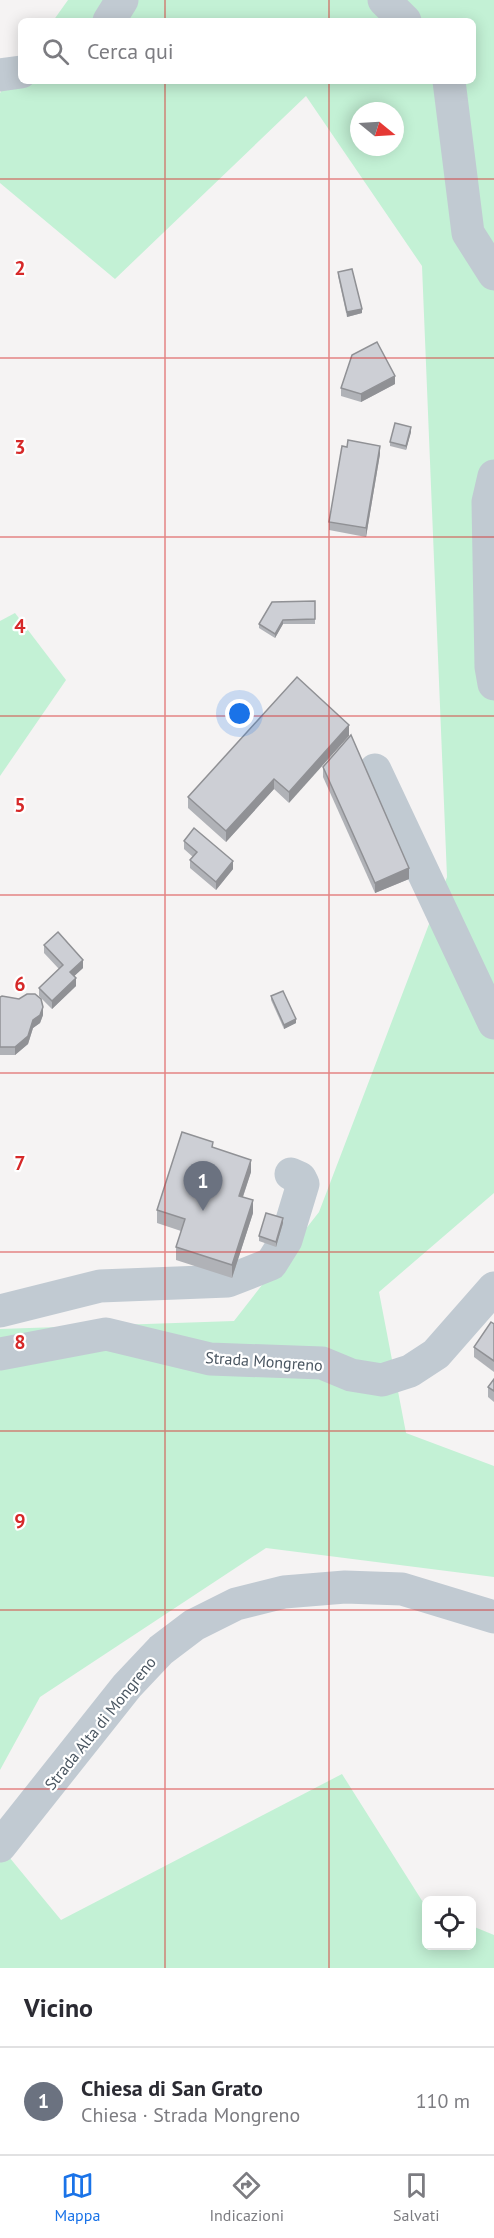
<!DOCTYPE html>
<html lang="it">
<meta charset="utf-8">
<style>
:root{--surface:#fff;--page:#f7f7f7;--text:#2b2b33;--muted:#7c7c81;--line:#e1e1e2;--accent:#1a73e8}
body{margin:0;font-family:"PT Sans",sans-serif;background:var(--page);color:var(--text)}
.controls{position:absolute;right:18px;bottom:18px;display:grid;overflow:hidden;border-radius:9px;box-shadow:0 3px 15px #0003}
.controls button{width:54px;height:54px;display:grid;place-items:center;padding:0;border:0;border-bottom:2px solid var(--line);background:var(--surface);color:var(--text);font:30px sans-serif}
.compass{position:absolute;left:350px;top:102px;width:54px;height:54px;border-radius:50%;background:var(--surface);box-shadow:0 3px 15px #0003;rotate:108deg}
.you{position:absolute;left:240px;top:714px;width:21px;height:21px;margin:-15px;border:4px solid #fff;border-radius:50%;background:#1a73e8;box-shadow:0 0 0 9px #1a73e833}
.badge{display:grid;place-items:center;width:39px;height:39px;border-radius:50%;background:var(--accent);color:#fff;font-size:20px;font-weight:700}
.pin{position:absolute;translate:-50% -50px;filter:drop-shadow(0 2px 3px #0008)}
.pin::after{content:'';position:absolute;top:32px;width:21px;height:18px;background:inherit;clip-path:polygon(0 0,100% 0,50% 100%)}
.list{margin:0;padding:0;list-style:none}
h2{display:flex;justify-content:space-between;align-items:center;height:78px;margin:0;padding:0 24px;font-size:26px}
h2 small{font-size:20px;font-weight:400;color:var(--muted)}
.list li{display:grid;grid-template-columns:39px 1fr auto;gap:18px;align-items:center;box-sizing:border-box;height:108px;padding:0 24px;border-top:2px solid var(--line)}
.list b{display:block;font-size:22px;white-space:nowrap}
.list p{margin:0;font-size:20px;white-space:nowrap;color:var(--muted)}
.list em{font-size:20px;font-style:normal;color:var(--muted)}
.icon{flex:none;width:33px;height:33px;fill:none;stroke:currentColor;stroke-width:2;stroke-linecap:round;stroke-linejoin:round}
.map{position:relative;flex:none;width:494px;height:1968px;overflow:hidden}
.search{position:absolute;background:var(--surface);box-shadow:0 3px 15px #0003;left:18px;right:18px;top:18px;height:66px;display:flex;align-items:center;gap:15px;box-sizing:border-box;padding:0 21px;border-radius:9px;color:var(--muted);font-size:22px}
.sheet{height:186px;background:var(--surface)}
nav{display:flex;justify-content:space-around;align-items:center;box-sizing:border-box;height:84px;border-top:2px solid var(--line);background:var(--surface);font-size:16px;color:var(--muted)}
nav a{display:grid;justify-items:center;gap:3px}
nav .on{color:var(--accent)}
.map>svg:first-child{display:block}
</style>
<div class="map">
<svg width="494" height="1968" viewBox="0 0 494 1968">
<rect width="100%" height="100%" fill="#f5f3f3"/>
<g fill="#c3f1d5" fill-rule="evenodd">
<path d="M 68,0 L 494,0 L 494,1193 L 379,1292 L 406,1433 L 494,1466 L 494,1577 L 266,1548 L 40,1697 L 0,1770 L 0,1329 L 234,1321 L 319,1212 L 447,877 L 422,266 L 306,96 L 115,279 L 0,183 L 0,93 L 21,64 L 21,81 L 473,81 L 473,21 L 53,21 ZM 359,111 L 395,111 L 395,147 L 359,147 Z"/>
<polygon points="15,613 66,680 0,776 0,621"/>
<polygon points="342,1774 426,1907 426,1946 472,1946 472,1926 494,1935 494,1968 0,1968 0,1846 61,1920"/>
</g>
<g fill="none" stroke-linecap="round" stroke-linejoin="round">
<g stroke="#c1cad2" stroke-width="33">
<polyline points="384,0 405,21"/>
<polyline points="109,21 122,0"/>
<polyline points="0,75 21,72"/>
<polyline points="449,81 468,233 494,274"/>
<polyline points="494,476 488,502 491,667 494,684"/>
<polyline points="375,770 494,1023"/>
<polyline points="0,1311 100,1286 228,1281 271,1264 286,1240 303,1184 300,1178 291,1174"/>
<polyline points="0,1354 106,1334 210,1359 322,1363 351,1375 382,1380 410,1371 436,1354 494,1288"/>
<polyline points="0,1846 127,1686 161,1650 194,1625 236,1604 284,1592 345,1587 402,1589 494,1617"/>
</g>
</g>
<g fill="#b0b2b7">
<polygon points="338,272 362,313 347,317 338,276"/>
<polygon points="395,384 361,402 341,396 341,388"/>
<polygon points="411,432 406,450 390,446 390,442"/>
<polygon points="380,454 366,537 329,530 329,522"/>
<polygon points="315,601 315,624 283,624 275,638 259,628 259,624"/>
<polygon points="297,677 289,803 274,789 226,842 188,808 188,797"/>
<polygon points="323,767 409,879 375,893 323,777"/>
<polygon points="184,841 233,869 216,890 190,868 190,860 193,857 184,849"/>
<polygon points="44,945 83,968 74,976 76,986 52,1009 39,996 39,988 59,969 44,953"/>
<polygon points="271,996 296,1023 284,1029 271,1000"/>
<polygon points="0,997 43,1015 40,1023 33,1028 28,1044 15,1055 0,1055"/>
<polygon points="213,1147 251,1172 243,1197 253,1213 232,1278 176,1260 176,1247 181,1231 157,1223 157,1210"/>
<polygon points="283,1223 276,1247 259,1241 259,1236"/>
<polygon points="494,1324 494,1372 474,1357 474,1347"/>
<polygon points="494,1379 494,1402 488,1397 488,1387"/>
</g>
<g fill="#909195">
<polygon points="362,309 362,313 347,317 347,312"/>
<polygon points="395,376 395,384 361,402 361,394"/>
<polygon points="411,427 411,432 406,450 406,446"/>
<polygon points="380,446 380,454 366,537 366,528"/>
<polygon points="283,620 283,624 275,638 275,634"/>
<polygon points="349,725 349,736 289,803 289,792"/>
<polygon points="274,779 274,789 226,842 226,831"/>
<polygon points="233,861 233,869 216,890 216,882"/>
<polygon points="409,868 409,879 375,893 375,883"/>
<polygon points="83,960 83,968 70,980 70,972"/>
<polygon points="76,978 76,986 52,1009 52,1001"/>
<polygon points="43,1007 43,1015 40,1023 33,1028 28,1044 15,1055 15,1047 33,1020"/>
<polygon points="296,1019 296,1023 284,1029 284,1025"/>
<polygon points="251,1160 251,1172 239,1208 239,1196"/>
<polygon points="253,1200 253,1213 232,1278 232,1265"/>
<polygon points="283,1218 283,1223 276,1247 276,1242"/>
</g>
<g fill="#cdcfd5" stroke="#909195" stroke-width="1.5">
<polygon points="352,269 362,309 347,312 338,272"/>
<polygon points="377,342 395,376 361,394 341,388 352,355"/>
<polygon points="395,423 411,427 406,446 390,442"/>
<polygon points="348,440 380,446 366,528 329,522 342,446 347,447"/>
<polygon points="315,601 315,619 283,620 275,634 259,624 272,602"/>
<polygon points="297,677 349,725 289,792 274,779 226,831 188,797"/>
<polygon points="351,735 409,868 375,883 323,767"/>
<polygon points="194,828 233,861 216,882 190,860 197,852 184,841"/>
<polygon points="58,932 83,960 70,972 76,978 52,1001 39,988 63,965 44,945"/>
<polygon points="283,991 296,1019 284,1025 271,996"/>
<polygon points="27,994 35,994 41,999 43,1007 40,1015 33,1020 28,1036 15,1047 0,1047 0,997 2,996 19,999"/>
<polygon points="182,1132 213,1142 212,1147 251,1160 239,1196 253,1200 232,1265 176,1247 185,1219 157,1210"/>
<polygon points="266,1213 283,1218 276,1242 259,1236"/>
<polygon points="491,1322 494,1324 494,1361 474,1347"/>
<polygon points="494,1379 494,1391 488,1387"/>
</g>
<path fill="none" stroke="#d62828" stroke-width="1.5" stroke-opacity="0.55" d="M 165,0 L 165,21M 329,0 L 329,21M 165,81 L 165,1968M 329,81 L 329,1968M 0,179 L 494,179M 0,358 L 494,358M 0,537 L 494,537M 0,716 L 494,716M 0,895 L 494,895M 0,1073 L 494,1073M 0,1252 L 494,1252M 0,1431 L 494,1431M 0,1610 L 494,1610M 0,1789 L 494,1789"/>
<g text-anchor="middle" dominant-baseline="central" stroke-width="4.5" stroke-linejoin="round" paint-order="stroke">
<g font-size="16" fill="#4a5661" stroke="#fff">
<text transform="translate(264 1361) rotate(4)">Strada Mongreno</text>
<text transform="translate(100 1723) rotate(-51)">Strada Alta di Mongreno</text>
</g>
</g>
<g font-size="20" text-anchor="middle" font-weight="bold" fill="#d62828" stroke="#fff" stroke-width="4.5" stroke-linejoin="round" paint-order="stroke">
<text x="20" y="275">2</text>
<text x="20" y="454">3</text>
<text x="20" y="633">4</text>
<text x="20" y="812">5</text>
<text x="20" y="991">6</text>
<text x="20" y="1170">7</text>
<text x="20" y="1349">8</text>
<text x="20" y="1528">9</text>
</g>
</svg>
<div class="controls">
<button><svg class="icon" aria-label="locate" viewBox="0 0 24 24"><circle cx="12" cy="12" r="6"/><path d="M12 2v4M12 18v4M2 12h4M18 12h4"/></svg></button>
</div>
<svg class="compass" viewBox="-18 -18 36 36"><path d="M0-13l5 13h-10z" fill="#e53935"/><path d="M0 13l5-13h-10z" fill="#7c7c81"/></svg>
<div class="you"></div>
<div class="pin badge" style="left:203px;top:1211px;background:#6b7280">1</div>
<div class="search"><svg class="icon" aria-label="search" viewBox="0 0 24 24"><circle cx="10" cy="10" r="6"/><path d="M15 15l6 6"/></svg>Cerca qui</div>
</div>
<section class="sheet">
<h2>Vicino<small></small></h2>
<ul class="list">
<li><span class="badge" style="background:#6b7280">1</span><div><b>Chiesa di San Grato</b><p>Chiesa · Strada Mongreno</p></div><em>110 m</em></li>
</ul>
</section>
<nav>
<a class="on"><svg class="icon" aria-label="map" viewBox="0 0 24 24"><path d="M3 6l6-2 6 2 6-2v14l-6 2-6-2-6 2zM9 4v14M15 6v14"/></svg>Mappa</a>
<a><svg class="icon" aria-label="directions" viewBox="0 0 24 24"><path d="M12 3l9 9-9 9-9-9zM9 14v-3h6M13 9l2 2-2 2"/></svg>Indicazioni</a>
<a><svg class="icon" aria-label="saved" viewBox="0 0 24 24"><path d="M7 4h10v16l-5-4-5 4z"/></svg>Salvati</a>
</nav>
